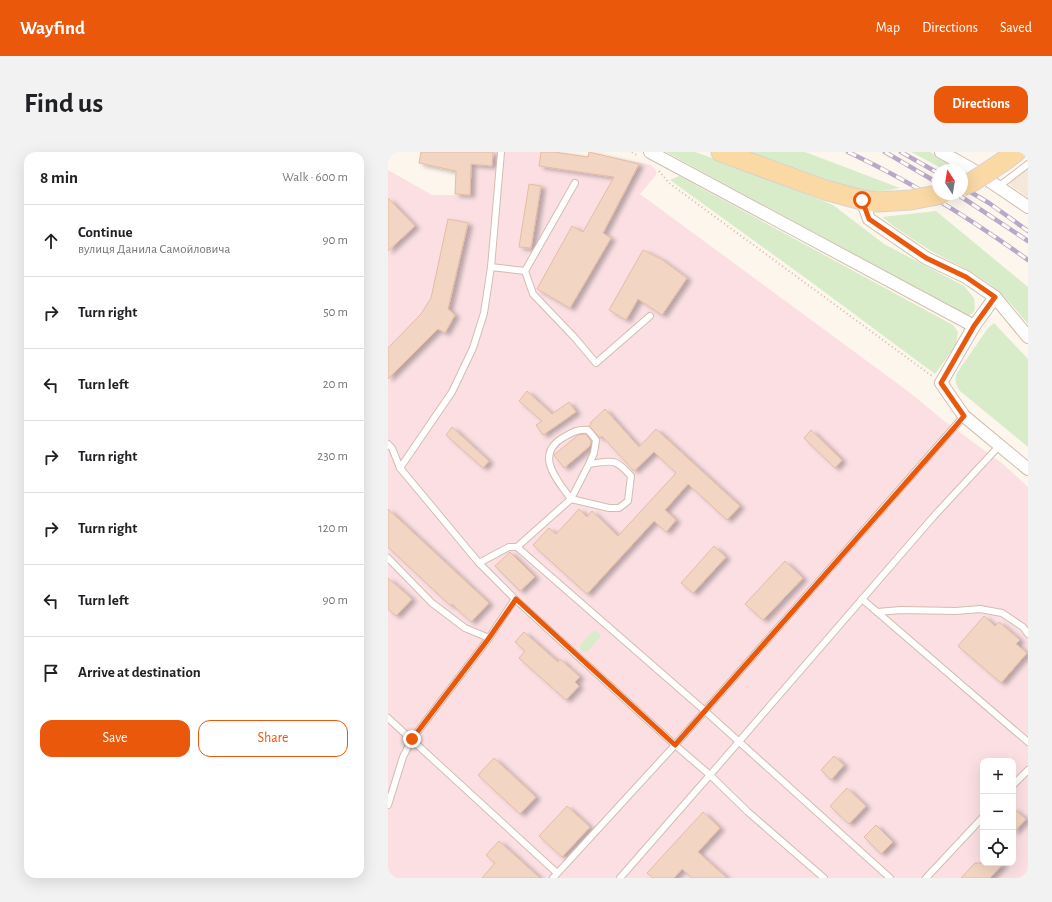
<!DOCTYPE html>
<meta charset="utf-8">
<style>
:root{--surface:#fff;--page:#f2f2f2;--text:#202124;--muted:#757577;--line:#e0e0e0;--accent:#ea580c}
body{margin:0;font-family:"Alegreya Sans",sans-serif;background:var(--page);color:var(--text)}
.controls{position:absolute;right:12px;bottom:12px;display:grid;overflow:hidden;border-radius:8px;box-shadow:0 4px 16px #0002}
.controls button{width:36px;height:36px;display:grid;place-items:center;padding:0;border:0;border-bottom:1px solid var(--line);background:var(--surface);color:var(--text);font:20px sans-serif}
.compass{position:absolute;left:544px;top:12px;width:36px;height:36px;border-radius:50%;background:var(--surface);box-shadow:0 4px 16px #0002;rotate:348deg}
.stop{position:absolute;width:12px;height:12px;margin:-9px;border:3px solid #ea580c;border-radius:50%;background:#fff}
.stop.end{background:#ea580c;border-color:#fff;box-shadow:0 1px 4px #0008}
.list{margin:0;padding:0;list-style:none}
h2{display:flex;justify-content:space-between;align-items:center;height:52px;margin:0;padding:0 16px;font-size:17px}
h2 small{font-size:13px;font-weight:400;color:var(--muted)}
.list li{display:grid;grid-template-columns:26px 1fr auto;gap:12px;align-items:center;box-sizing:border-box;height:72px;padding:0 16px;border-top:1px solid var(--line)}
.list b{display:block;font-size:15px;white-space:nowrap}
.list p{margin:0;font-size:13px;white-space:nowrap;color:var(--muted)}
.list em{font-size:13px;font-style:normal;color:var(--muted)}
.actions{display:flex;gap:8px;padding:12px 16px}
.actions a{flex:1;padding:9px 0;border:1px solid var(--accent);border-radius:12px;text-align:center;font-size:14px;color:var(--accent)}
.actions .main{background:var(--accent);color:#fff}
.icon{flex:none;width:22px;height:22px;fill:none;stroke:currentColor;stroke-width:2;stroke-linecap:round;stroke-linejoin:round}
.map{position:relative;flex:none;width:640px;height:726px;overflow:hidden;border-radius:12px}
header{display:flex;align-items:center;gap:24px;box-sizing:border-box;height:56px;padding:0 20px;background:var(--accent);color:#fff}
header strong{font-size:19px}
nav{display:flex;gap:22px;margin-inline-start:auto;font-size:14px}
.intro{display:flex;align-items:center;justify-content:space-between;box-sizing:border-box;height:96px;padding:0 24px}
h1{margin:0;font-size:28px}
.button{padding:10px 18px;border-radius:12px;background:var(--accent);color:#fff;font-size:14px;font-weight:700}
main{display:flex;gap:24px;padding:0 24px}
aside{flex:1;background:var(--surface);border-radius:12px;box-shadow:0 4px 16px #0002}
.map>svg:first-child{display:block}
</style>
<header>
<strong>Wayfind</strong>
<nav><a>Map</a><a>Directions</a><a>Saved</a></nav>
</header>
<div class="intro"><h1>Find us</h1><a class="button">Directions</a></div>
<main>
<aside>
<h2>8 min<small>Walk · 600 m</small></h2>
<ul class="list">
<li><svg class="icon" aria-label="ahead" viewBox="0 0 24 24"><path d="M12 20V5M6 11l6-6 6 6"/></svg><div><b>Continue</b><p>вулиця Данила Самойловича</p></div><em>90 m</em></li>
<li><svg class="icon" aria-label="right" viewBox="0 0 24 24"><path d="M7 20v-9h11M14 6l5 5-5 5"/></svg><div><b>Turn right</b></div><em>50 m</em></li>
<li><svg class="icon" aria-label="left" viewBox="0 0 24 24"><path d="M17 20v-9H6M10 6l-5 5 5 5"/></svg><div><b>Turn left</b></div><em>20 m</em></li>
<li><svg class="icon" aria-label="right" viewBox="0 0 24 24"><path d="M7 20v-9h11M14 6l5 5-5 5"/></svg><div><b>Turn right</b></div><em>230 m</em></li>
<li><svg class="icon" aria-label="right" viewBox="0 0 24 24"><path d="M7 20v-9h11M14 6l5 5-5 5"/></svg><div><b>Turn right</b></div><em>120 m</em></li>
<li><svg class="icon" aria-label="left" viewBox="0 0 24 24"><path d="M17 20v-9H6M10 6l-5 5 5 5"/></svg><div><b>Turn left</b></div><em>90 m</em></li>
<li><svg class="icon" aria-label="arrive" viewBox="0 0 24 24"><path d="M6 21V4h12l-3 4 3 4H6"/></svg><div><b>Arrive at destination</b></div></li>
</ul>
<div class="actions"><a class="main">Save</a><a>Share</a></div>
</aside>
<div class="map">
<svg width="640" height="726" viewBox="0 0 640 726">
<defs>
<filter id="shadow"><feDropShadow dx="4.5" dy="2.5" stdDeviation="2" flood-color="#0004"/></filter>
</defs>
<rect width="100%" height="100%" fill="#fdf6ec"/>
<polygon fill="#f5e8da" points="640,9 640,46 614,27"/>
<path fill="#fbdfe3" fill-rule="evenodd" d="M 105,0 L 166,0 L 200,5 L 201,0 L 263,13 L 268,18 L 268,23 L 252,42 L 521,240 L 555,268 L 615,312 L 640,335 L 640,726 L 0,726 L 0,18 L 44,43 L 81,43 L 83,13 L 104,14 ZM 595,609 L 625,609 L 625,711 L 595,711 Z"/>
<g fill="#d8ecc9">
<polygon points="278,0 307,0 361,19 445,53 496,92 576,134 586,146 587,157 585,161 580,164"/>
<path d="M 357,0 L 417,0 L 512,36 C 505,37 496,40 488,39 C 446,39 396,15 357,0 Z"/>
<polygon points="523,0 542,0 580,20 574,22 574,18 557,18"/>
<polygon points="291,24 565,173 570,180 568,193 547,222 419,127 282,28"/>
<path d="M 548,59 L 640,135 L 640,172 C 629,159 618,145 604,134 C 586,120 565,111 545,100 C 527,89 510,78 494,65 Z"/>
<path d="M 606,171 L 640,207 L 640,295 L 572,239 C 568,233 566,228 569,221 L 600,176 Z"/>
<polygon points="207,479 212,482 212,485 200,499 195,500 192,497 192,493 204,480"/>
</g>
<g fill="#f3d5c3" stroke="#e6bba3" filter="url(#shadow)">
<polygon points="33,0 105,0 104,14 83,12 82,43 67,42 68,19 31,11"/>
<polygon points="153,0 166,0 200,5 201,0 251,12 215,81 223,86 182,156 149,137 184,74 195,80 226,25 151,14"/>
<polygon points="141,32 153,34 143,96 131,95"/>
<polygon points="0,46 27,74 0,99"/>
<polygon points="60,67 80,71 60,157 67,163 57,181 50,177 0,227 0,196 33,162 43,146"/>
<polygon points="255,98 273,107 299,126 274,163 250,147 238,168 221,158"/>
<polygon points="139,239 164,262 181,250 188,260 155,283 148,273 154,269 131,249"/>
<polygon points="217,257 251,295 268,277 352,354 339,368 300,332 277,358 288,368 278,380 266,369 199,442 145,393 161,376 168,382 191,357 199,365 204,359 230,384 288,321 266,300 246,319 214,284 212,286 201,274 203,272 202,271"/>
<polygon points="64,275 101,309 95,316 58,283"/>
<polygon points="423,278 454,308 447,316 416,286"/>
<polygon points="198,282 203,289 202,294 176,316 166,303 190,283"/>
<polygon points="0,357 101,451 83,470 64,452 63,454 0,395"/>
<polygon points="326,394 338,405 305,441 293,431"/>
<polygon points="122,400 147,425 132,439 107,414"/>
<polygon points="397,409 415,426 375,468 357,452"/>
<polygon points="0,426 24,447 8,464 0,457"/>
<polygon points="596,464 607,474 611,470 632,488 628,492 639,501 613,531 570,494"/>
<polygon points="136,480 170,510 172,507 192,525 187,530 191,534 178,548 131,506 137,499 127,490"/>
<polygon points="446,604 456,613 443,628 433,618"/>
<polygon points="106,606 148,645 132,662 90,623"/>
<polygon points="459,636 478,654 461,672 442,654"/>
<polygon points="179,654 202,675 174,705 151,684"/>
<polygon points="625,656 638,667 625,681"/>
<polygon points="315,660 332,676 310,700 339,726 304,726 294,717 286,726 265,726 259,721"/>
<polygon points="488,673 505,690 493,702 476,685"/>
<polygon points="111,689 152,726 94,726 107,711 98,703"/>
<polygon points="587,711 616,711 602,726 573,726"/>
</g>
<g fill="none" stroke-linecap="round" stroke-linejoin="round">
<g stroke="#d1beb0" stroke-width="8">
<g id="service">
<polyline points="610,35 640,12"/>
<polyline points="103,115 137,119 187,31"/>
<polyline points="137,119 145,142 187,186 208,211 262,164"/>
<polyline points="0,292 4,296 12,316 91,411 127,447 287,593 322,623 360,660 436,726"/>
<polyline points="12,316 64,240 85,196 96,161 103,115 113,0"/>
<path d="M 129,395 L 183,347 L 221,356 L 231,356 L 240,349 L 243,324 C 226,305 225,309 201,312 L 183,347 C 168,327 146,302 176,285 C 185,280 190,277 200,278 L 208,288 L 206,301 L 201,312"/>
<polyline points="0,406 44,451 77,476 101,486"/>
<polyline points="91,411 121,395 129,395 317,559 502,726"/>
<polyline points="474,447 640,590"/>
<polyline points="489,460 513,458 568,459 592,457 614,461 635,475 640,482"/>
<polyline points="0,566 169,721"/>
<polyline points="625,633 640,618"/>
<polyline points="0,653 15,605 24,587 101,486 127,447"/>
<polyline points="165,726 287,593 576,264"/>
<polyline points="232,726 322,623 546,364 612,293"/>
<polyline points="538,726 595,665"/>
</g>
</g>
<g stroke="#d1beb0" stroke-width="14">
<g id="minor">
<polyline points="262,0 586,174 607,145"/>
<polyline points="553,0 587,19 640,55"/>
<polyline points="474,48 481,67 538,106 578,125 607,145 640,185"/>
<polyline points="586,174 553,231 576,264 640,317"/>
</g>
</g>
<g stroke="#dad1cd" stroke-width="21">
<g id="primary">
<polyline points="333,0 437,38 474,48 489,50"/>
<polyline points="616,9 628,0"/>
</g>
</g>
<g stroke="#d9b8a5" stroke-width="2" stroke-dasharray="1 3" stroke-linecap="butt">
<polyline points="244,0 250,4"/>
<polyline points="271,19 281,31 544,224"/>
</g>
<use href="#service" stroke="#fff" stroke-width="6"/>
<use href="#minor" stroke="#fff" stroke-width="12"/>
<use href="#primary" stroke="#fbd9a5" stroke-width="19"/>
<g stroke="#b9a8c9" stroke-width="4.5">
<g id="rail">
<path d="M 460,0 C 524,30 583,67 640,108"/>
<polyline points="497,0 550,31"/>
<polyline points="513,0 550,21"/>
<polyline points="574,35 601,51 640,79"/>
<polyline points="569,42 640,89"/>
</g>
</g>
<use href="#rail" stroke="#fffaf3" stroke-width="3" stroke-dasharray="9" stroke-linecap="butt"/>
<g stroke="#dad1cd" stroke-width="21" stroke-linecap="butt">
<g id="primary-bridge">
<polyline points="574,34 584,30 616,9"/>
<polyline points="489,50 523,48 554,42"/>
</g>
</g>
<use href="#primary-bridge" stroke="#fbd9a5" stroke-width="19"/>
</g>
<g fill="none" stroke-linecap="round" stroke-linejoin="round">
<polyline stroke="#ea580c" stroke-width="5" points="24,587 101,486 128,447 287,593 566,276 576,264 553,231 586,174 607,145 578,125 538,106 481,67 474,48"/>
</g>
</svg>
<div class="controls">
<button>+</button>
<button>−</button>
<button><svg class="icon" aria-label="locate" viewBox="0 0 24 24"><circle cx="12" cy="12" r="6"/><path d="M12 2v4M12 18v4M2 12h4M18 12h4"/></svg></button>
</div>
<svg class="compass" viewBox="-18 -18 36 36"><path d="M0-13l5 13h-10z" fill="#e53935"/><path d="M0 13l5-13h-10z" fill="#757577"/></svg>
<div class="stop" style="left:474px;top:48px"></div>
<div class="stop end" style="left:24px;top:587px"></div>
</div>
</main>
